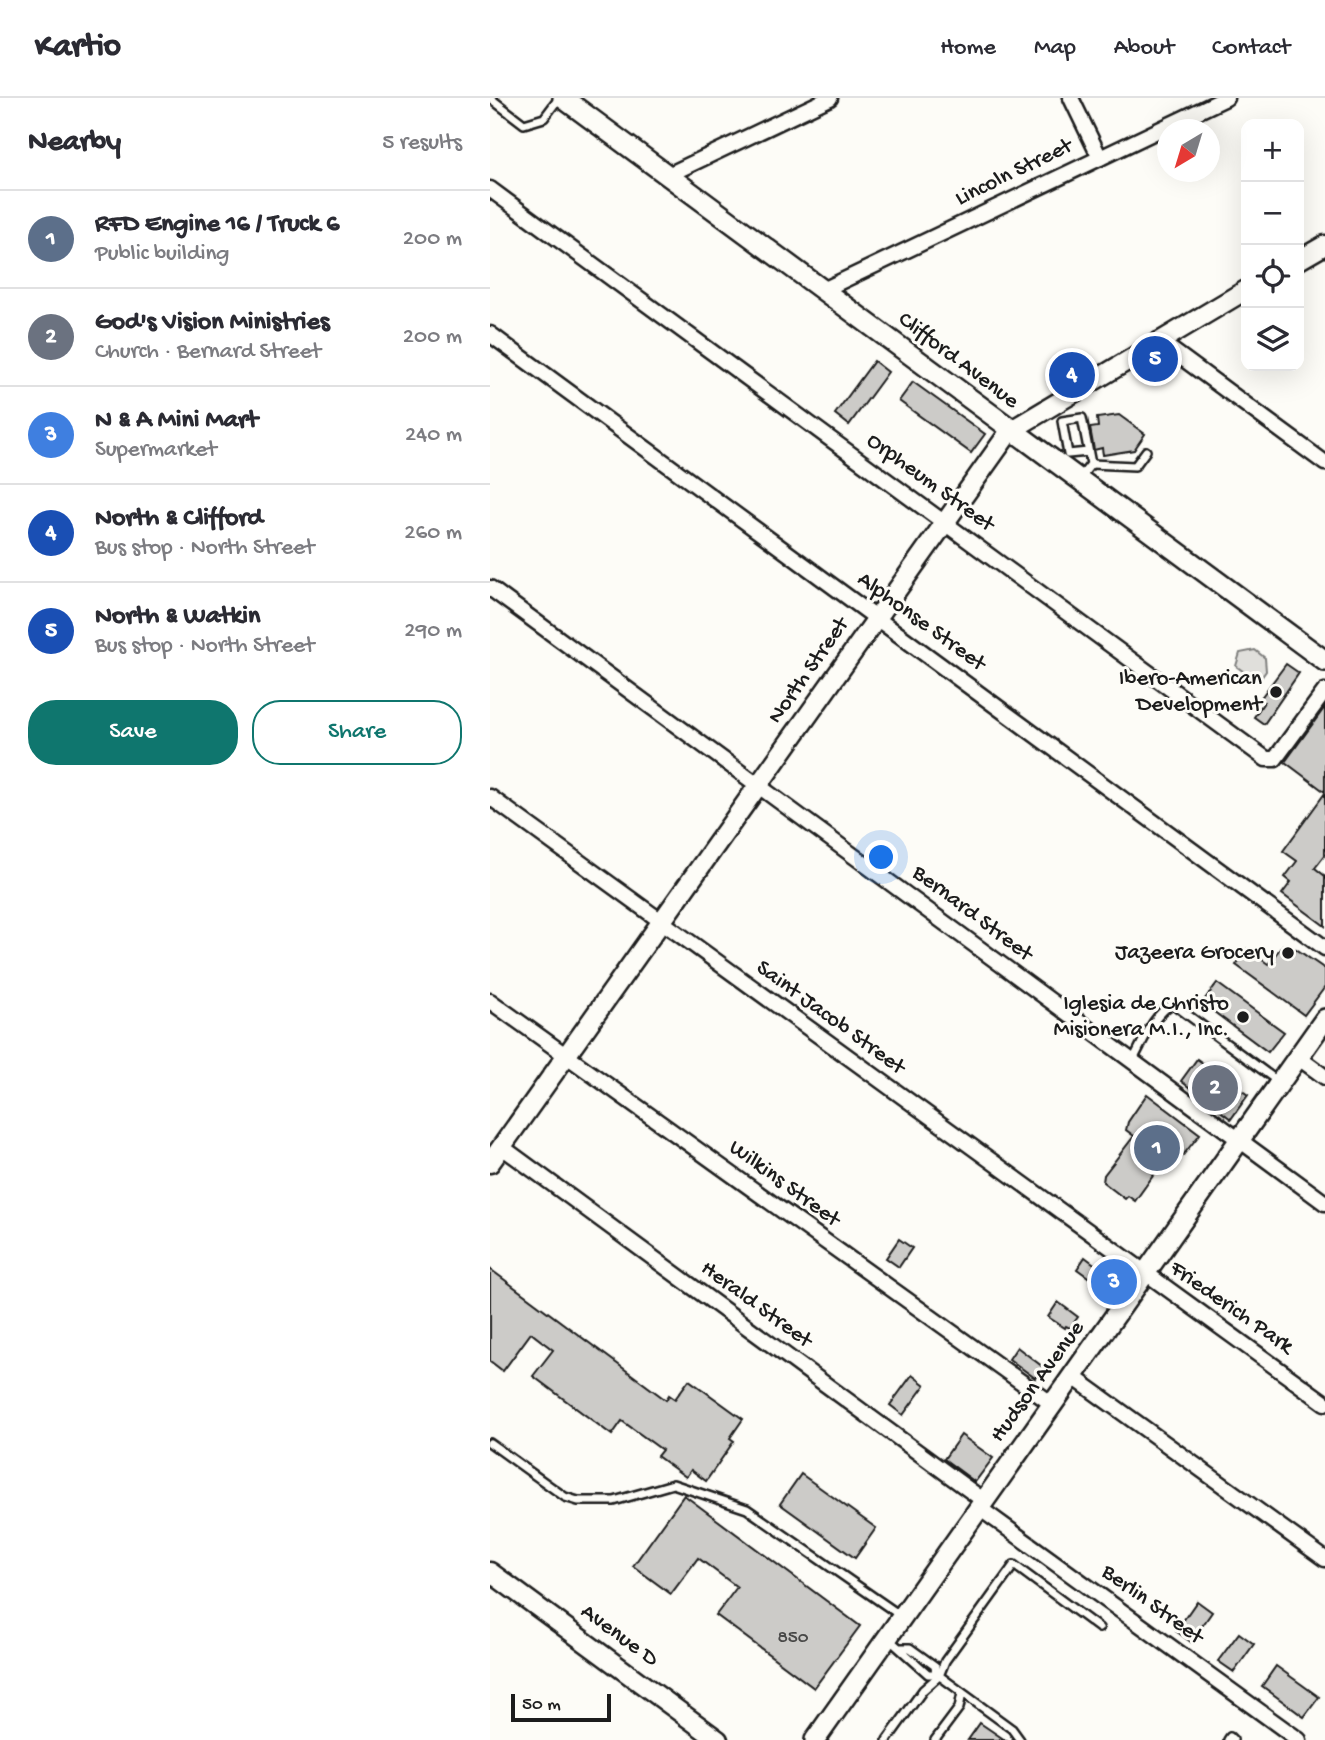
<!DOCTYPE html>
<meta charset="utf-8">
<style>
:root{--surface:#fff;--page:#f7f7f7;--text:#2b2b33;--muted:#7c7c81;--line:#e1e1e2;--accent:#0f766e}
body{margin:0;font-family:"Gochi Hand",sans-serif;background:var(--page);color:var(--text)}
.controls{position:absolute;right:21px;top:21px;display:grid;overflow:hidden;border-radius:14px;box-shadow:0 7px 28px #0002}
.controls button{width:63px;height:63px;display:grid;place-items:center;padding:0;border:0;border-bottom:2px solid var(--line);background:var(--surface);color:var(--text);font:35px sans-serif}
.compass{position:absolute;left:667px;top:21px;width:63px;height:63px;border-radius:50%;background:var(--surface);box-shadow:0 7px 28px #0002;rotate:218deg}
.scale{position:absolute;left:21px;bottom:18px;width:100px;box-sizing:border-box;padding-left:7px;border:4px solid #1c1c1c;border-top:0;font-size:19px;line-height:24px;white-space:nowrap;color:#1c1c1c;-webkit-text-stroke:5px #fdfcf7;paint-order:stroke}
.you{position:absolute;left:392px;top:760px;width:24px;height:24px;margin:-18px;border:5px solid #fff;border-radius:50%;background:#1a73e8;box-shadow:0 0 0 10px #1a73e833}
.badge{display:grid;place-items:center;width:46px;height:46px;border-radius:50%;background:var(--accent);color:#fff;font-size:23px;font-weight:700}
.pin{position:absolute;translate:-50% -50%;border:4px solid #fff;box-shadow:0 2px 7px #0006}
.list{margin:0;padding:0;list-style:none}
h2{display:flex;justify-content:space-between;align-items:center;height:91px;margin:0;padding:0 28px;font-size:30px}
h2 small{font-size:23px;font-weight:400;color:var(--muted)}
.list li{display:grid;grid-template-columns:46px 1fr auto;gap:21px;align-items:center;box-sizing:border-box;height:98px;padding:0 28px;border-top:2px solid var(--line)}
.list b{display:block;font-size:26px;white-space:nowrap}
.list p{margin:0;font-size:23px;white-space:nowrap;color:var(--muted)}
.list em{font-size:23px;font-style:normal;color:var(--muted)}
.actions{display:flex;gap:14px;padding:21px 28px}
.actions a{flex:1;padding:16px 0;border:2px solid var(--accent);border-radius:28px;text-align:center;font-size:24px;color:var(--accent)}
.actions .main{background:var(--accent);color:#fff}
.icon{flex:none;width:38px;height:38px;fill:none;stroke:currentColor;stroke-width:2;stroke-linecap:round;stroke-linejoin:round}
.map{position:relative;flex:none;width:835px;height:1642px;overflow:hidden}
header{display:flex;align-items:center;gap:42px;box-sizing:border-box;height:98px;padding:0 35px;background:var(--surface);border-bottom:2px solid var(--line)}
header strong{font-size:33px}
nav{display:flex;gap:38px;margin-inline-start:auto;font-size:24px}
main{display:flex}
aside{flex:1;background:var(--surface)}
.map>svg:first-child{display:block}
</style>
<header>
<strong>Kartio</strong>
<nav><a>Home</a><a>Map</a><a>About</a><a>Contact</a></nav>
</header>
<main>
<aside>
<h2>Nearby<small>5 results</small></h2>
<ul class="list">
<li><span class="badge" style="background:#5c6f8a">1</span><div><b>RFD Engine 16 / Truck 6</b><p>Public building</p></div><em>200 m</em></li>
<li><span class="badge" style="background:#6b7280">2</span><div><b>God's Vision Ministries</b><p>Church · Bernard Street</p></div><em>200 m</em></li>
<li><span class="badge" style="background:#3f7fe0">3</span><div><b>N &amp; A Mini Mart</b><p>Supermarket</p></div><em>240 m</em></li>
<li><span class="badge" style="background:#1a4fb4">4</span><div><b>North &amp; Clifford</b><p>Bus stop · North Street</p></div><em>260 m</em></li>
<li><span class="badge" style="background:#1a4fb4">5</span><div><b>North &amp; Watkin</b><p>Bus stop · North Street</p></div><em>290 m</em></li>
</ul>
<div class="actions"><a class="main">Save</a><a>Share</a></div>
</aside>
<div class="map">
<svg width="835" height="1642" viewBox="0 0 835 1642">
<rect width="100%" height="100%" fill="#fdfcf7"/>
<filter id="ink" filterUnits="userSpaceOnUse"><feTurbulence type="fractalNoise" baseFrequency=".0143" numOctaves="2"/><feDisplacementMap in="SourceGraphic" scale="14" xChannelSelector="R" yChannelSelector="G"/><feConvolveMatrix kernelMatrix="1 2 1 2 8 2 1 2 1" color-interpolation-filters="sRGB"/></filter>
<g filter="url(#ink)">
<polygon fill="#e0dfdb" stroke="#7e7e7c" stroke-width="2" points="765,552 775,560 776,573 768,584 746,568 750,555"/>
<g fill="#cccbc8" stroke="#1c1c1c" stroke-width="2">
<polygon points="384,263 398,274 359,327 345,316"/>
<polygon points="423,284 495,336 481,355 409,303"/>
<polygon points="629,317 655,336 644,352 613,357 612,350 604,352 600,330 608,329 607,320"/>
<polygon points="796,566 809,575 774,626 764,619 774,604 770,601"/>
<polygon points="835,609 835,694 795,664"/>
<polygon points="835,695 835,757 825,770 835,778 835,828 792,796 801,784 795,779 807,763 793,753"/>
<polygon points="793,847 804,854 806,851 835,871 835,889 814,917 746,867 757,851 778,866"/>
<polygon points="727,885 794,934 778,954 712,905"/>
<polygon points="707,961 758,997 741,1021 691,983"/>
<polygon points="657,996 710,1036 690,1061 670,1068 645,1103 638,1098 635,1101 613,1084 614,1077 644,1038 636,1032 638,1024"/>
<polygon points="409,1141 422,1150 409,1169 396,1160"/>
<polygon points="595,1159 627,1183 619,1194 587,1171"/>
<polygon points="0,1171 176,1302 179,1297 185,1301 199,1282 253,1321 240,1340 244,1343 216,1383 201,1372 196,1379 167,1358 172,1352 132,1323 122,1337 43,1278 63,1252 41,1235 13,1273 0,1263"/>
<polygon points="568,1204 588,1219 580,1230 576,1228 575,1230 558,1219"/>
<polygon points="527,1249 553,1269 545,1280 519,1261"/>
<polygon points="422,1277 435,1287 413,1317 400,1307"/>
<polygon points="471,1337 503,1360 485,1384 454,1361"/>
<polygon points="311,1376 386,1430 365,1460 290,1406"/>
<polygon points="194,1397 370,1528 324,1590 226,1517 247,1489 208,1460 181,1496 143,1468"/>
<polygon points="707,1503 722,1514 701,1544 686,1533"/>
<polygon points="749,1535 764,1546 744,1574 728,1563"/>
<polygon points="786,1568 829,1599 814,1619 772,1588"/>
<polygon points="490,1625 515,1642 478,1642"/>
</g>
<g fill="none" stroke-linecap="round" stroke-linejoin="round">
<g stroke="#1c1c1c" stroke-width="12">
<g id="service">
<polyline points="0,0 34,26 54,20 69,0"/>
<polyline points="601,366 645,368 656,353"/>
<polyline points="590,380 601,366 592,320 572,323 578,356 598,354"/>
<path d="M 642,964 C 652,946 664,914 683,906 L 790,985"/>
<polyline points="0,1345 75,1399 88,1403 124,1403 183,1386 257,1411 411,1518"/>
<polyline points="400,1542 438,1576 446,1576 445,1568 420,1550 411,1550"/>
<polyline points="447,1576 522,1631 530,1642"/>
<polyline points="397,1642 433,1592 449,1578 455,1563 524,1467 609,1530"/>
<polyline points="445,1642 469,1610 472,1595"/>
<polyline points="738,1642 740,1639 743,1642"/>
</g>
</g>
<g stroke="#1c1c1c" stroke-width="19">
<g id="minor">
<polyline points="581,0 610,60"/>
<polyline points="178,77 340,0"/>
<polyline points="0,91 776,661 785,661 835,593"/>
<polyline points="333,192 736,0"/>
<polyline points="0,236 835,850"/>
<polyline points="668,242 835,365"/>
<polyline points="0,490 835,1105"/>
<polyline points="0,699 835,1305"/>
<polyline points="0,903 562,1306"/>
<polyline points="809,960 835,979"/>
<polyline points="12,1049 493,1402"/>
<polyline points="582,1278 835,1461"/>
<polyline points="488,1409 809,1642"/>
</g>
</g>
<g stroke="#1c1c1c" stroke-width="23">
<g id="tertiary">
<polyline points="809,162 835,147"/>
<polyline points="0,1065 520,333 756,192"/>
<polyline points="0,1474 228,1642"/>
</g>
</g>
<g stroke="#1c1c1c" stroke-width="24">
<g id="secondary">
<polyline points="73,0 835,563"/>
<polyline points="325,1642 835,921"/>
</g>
</g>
<use href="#service" stroke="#fdfcf7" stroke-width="7"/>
<use href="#minor" stroke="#fdfcf7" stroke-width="14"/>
<use href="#tertiary" stroke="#fdfcf7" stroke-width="18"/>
<use href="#secondary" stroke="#fdfcf7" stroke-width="19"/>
</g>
</g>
<g fill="#1c1c1c" stroke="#fdfcf7" stroke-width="2.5">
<circle cx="786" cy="594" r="7"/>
<circle cx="798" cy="855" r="7"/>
<circle cx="753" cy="919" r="7"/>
</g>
<g text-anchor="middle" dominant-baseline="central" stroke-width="6" stroke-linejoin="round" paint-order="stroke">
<g font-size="19" fill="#484847">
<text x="303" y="1540">850</text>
</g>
<g font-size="23" fill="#1c1c1c" stroke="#fdfcf7">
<text transform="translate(524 75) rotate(-26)">Lincoln Street</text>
<text transform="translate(468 263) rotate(37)">Clifford Avenue</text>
<text transform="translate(440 385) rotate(36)">Orpheum Street</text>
<text transform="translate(431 524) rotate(36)">Alphonse Street</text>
<text transform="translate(319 573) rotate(-55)">North Street</text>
<text transform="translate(482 816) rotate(37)">Bernard Street</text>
<text transform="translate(340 920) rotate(36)">Saint Jacob Street</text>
<text transform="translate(294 1086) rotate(36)">Wilkins Street</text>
<text transform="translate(266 1207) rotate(36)">Herald Street</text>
<text transform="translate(741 1210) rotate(35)">Friederich Park</text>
<text transform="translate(548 1284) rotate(-54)">Hudson Avenue</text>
<text transform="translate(662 1507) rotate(36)">Berlin Street</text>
<text transform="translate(129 1538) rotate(36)">Avenue D</text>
</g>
<g font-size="23" fill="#1c1c1c" stroke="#fdfcf7" text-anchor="end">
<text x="772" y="581">Ibero-American<tspan x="772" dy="26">Development</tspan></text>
<text x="784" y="855">Jazeera Grocery</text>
<text x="739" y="906">Iglesia de Christo<tspan x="739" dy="26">Misionera M.I., Inc.</tspan></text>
</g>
</g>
</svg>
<div class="controls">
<button>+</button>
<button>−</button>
<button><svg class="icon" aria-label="locate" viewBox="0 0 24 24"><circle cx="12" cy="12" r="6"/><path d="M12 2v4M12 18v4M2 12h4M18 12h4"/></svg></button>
<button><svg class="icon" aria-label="layers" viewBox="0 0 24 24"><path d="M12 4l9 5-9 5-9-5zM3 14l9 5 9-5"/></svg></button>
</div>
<svg class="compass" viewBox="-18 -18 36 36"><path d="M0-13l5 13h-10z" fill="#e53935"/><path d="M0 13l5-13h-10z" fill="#7c7c81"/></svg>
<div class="scale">50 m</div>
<div class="you"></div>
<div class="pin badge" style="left:667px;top:1050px;background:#5c6f8a">1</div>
<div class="pin badge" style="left:725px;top:990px;background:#6b7280">2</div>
<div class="pin badge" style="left:624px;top:1184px;background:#3f7fe0">3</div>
<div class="pin badge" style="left:582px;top:277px;background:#1a4fb4">4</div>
<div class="pin badge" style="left:665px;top:261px;background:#1a4fb4">5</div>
</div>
</main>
